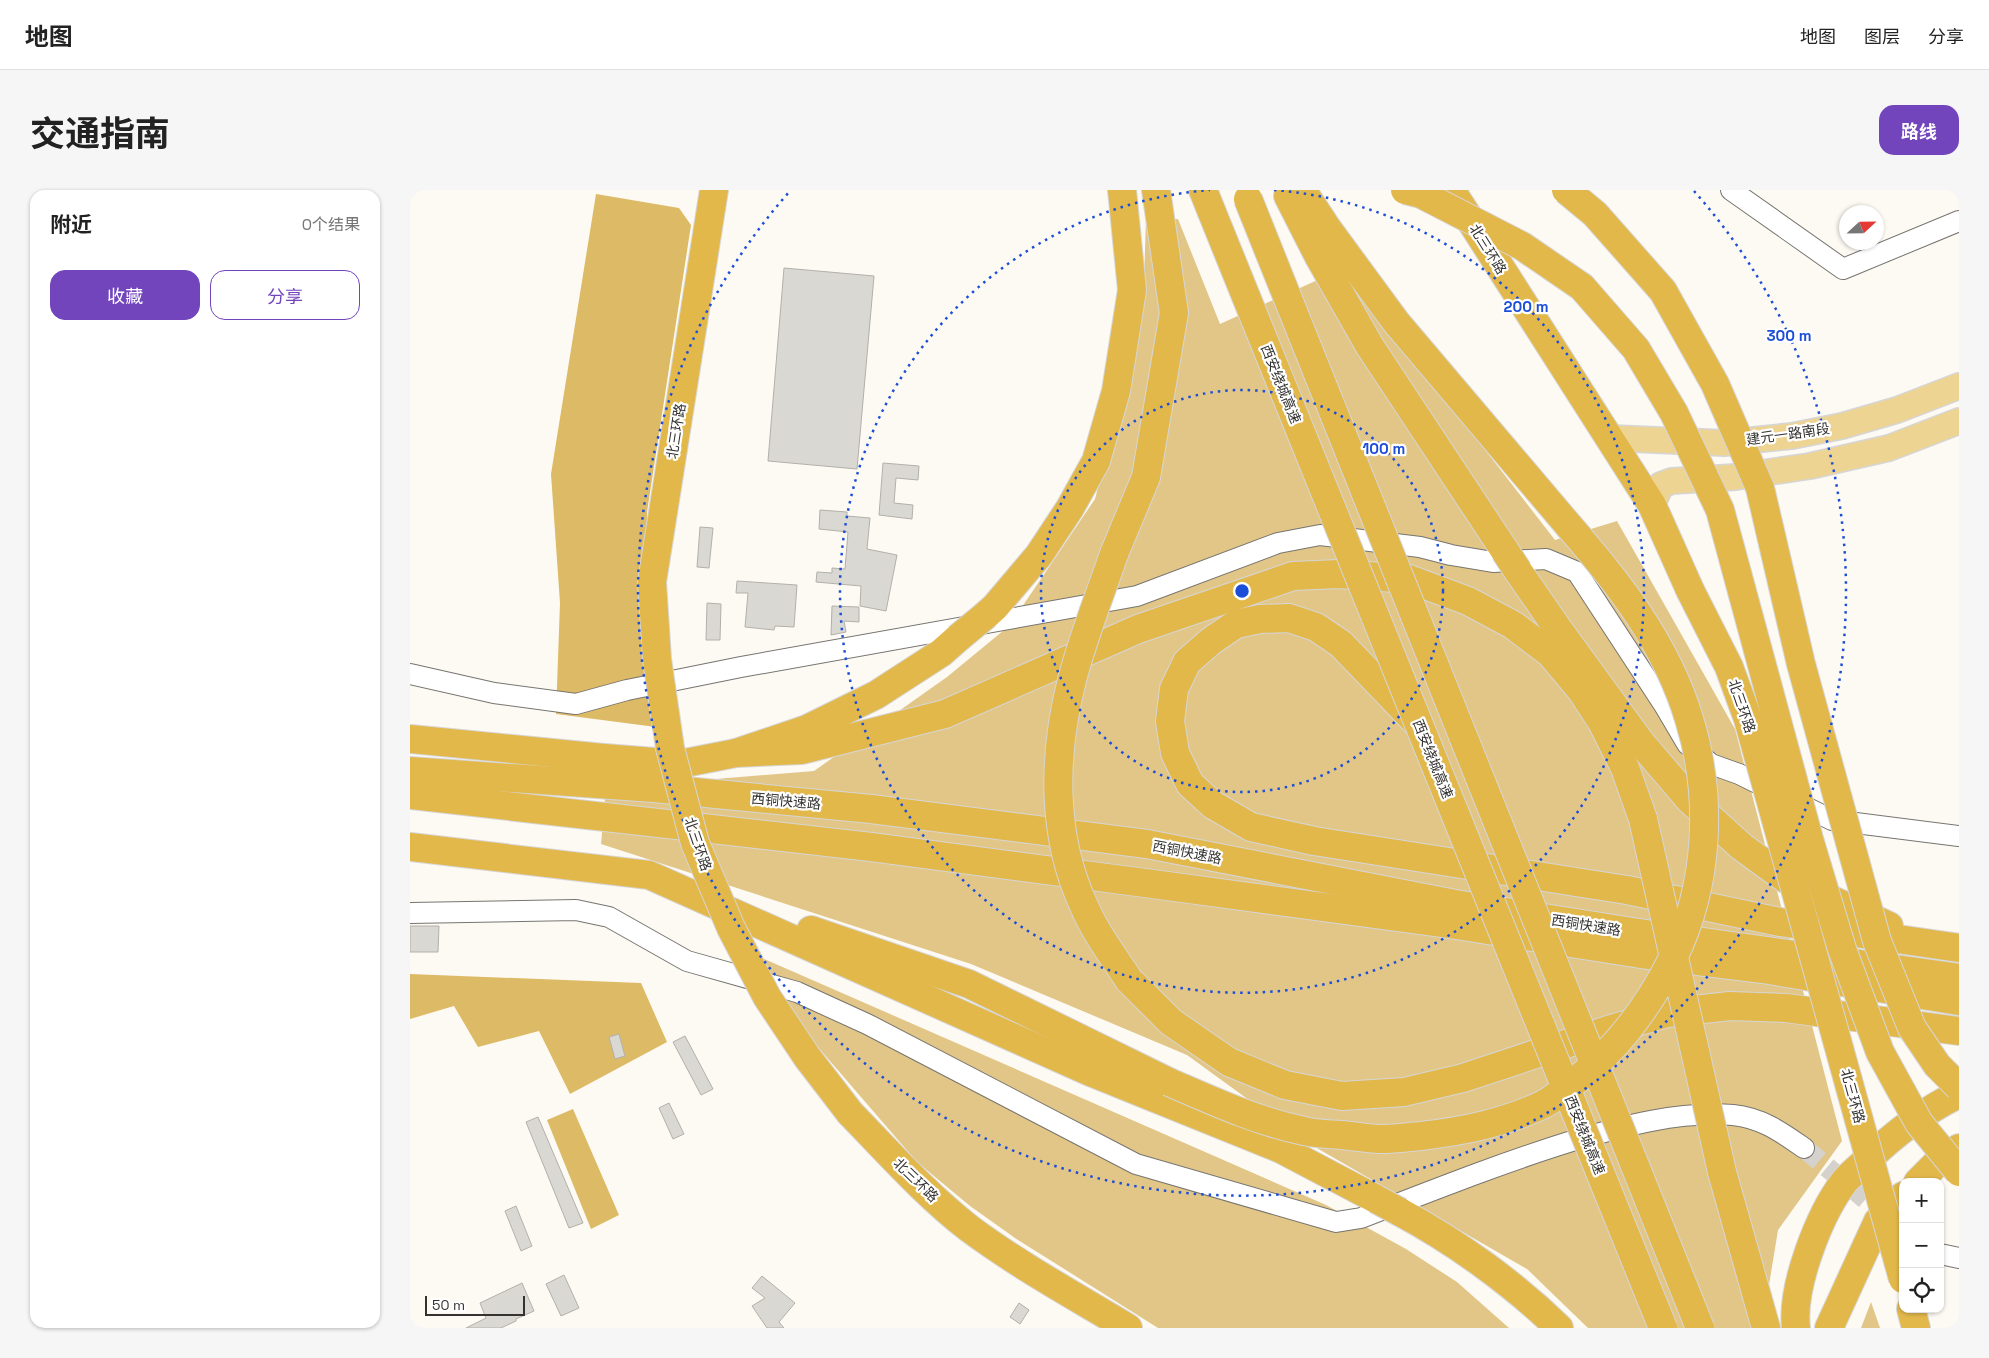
<!DOCTYPE html>
<html lang="zh">
<meta charset="utf-8">
<style>
:root{--surface:#fff;--page:#f6f6f6;--text:#222;--muted:#767676;--line:#e0e0e0;--accent:#7245bd}
body{margin:0;font-family:"Space Grotesk","Noto Sans SC",sans-serif;background:var(--page);color:var(--text)}
.controls{position:absolute;right:15px;bottom:15px;display:grid;overflow:hidden;border-radius:10px;box-shadow:0 1px 4px #0004}
.controls button{width:45px;height:45px;display:grid;place-items:center;padding:0;border:0;border-bottom:1px solid var(--line);background:var(--surface);color:var(--text);font:25px sans-serif}
.compass{position:absolute;left:1429px;top:15px;width:45px;height:45px;border-radius:50%;background:var(--surface);box-shadow:0 1px 4px #0004;rotate:68deg}
.scale{position:absolute;left:15px;bottom:12px;width:100px;box-sizing:border-box;padding-left:5px;border:2px solid #343331;border-top:0;font-size:14px;line-height:18px;white-space:nowrap;color:#343331;-webkit-text-stroke:4px #fff;paint-order:stroke}
.list{margin:0;padding:0;list-style:none}
h2{display:flex;justify-content:space-between;align-items:center;height:65px;margin:0;padding:0 20px;font-size:21px}
h2 small{font-size:16px;font-weight:400;color:var(--muted)}
.actions{display:flex;gap:10px;padding:15px 20px}
.actions a{flex:1;padding:11px 0;border:1px solid var(--accent);border-radius:15px;text-align:center;font-size:18px;color:var(--accent)}
.actions .main{background:var(--accent);color:#fff}
.icon{flex:none;width:28px;height:28px;fill:none;stroke:currentColor;stroke-width:2;stroke-linecap:round;stroke-linejoin:round}
.map{position:relative;flex:none;width:1549px;height:1138px;overflow:hidden;border-radius:15px}
header{display:flex;align-items:center;gap:30px;box-sizing:border-box;height:70px;padding:0 25px;background:var(--surface);border-bottom:1px solid var(--line)}
header strong{font-size:24px}
nav{display:flex;gap:28px;margin-inline-start:auto;font-size:18px}
.intro{display:flex;align-items:center;justify-content:space-between;box-sizing:border-box;height:120px;padding:0 30px}
h1{margin:0;font-size:35px}
.button{padding:12px 22px;border-radius:15px;background:var(--accent);color:#fff;font-size:18px;font-weight:700}
main{display:flex;gap:30px;padding:0 30px}
aside{flex:1;background:var(--surface);border-radius:15px;box-shadow:0 1px 4px #0004}
.map>svg:first-child{display:block}
</style>
<header>
<strong>地图</strong>
<nav><a>地图</a><a>图层</a><a>分享</a></nav>
</header>
<div class="intro"><h1>交通指南</h1><a class="button">路线</a></div>
<main>
<aside>
<h2>附近<small>0个结果</small></h2>
<ul class="list">
</ul>
<div class="actions"><a class="main">收藏</a><a>分享</a></div>
</aside>
<div class="map">
<svg width="1549" height="1138" viewBox="0 0 1549 1138">
<rect width="100%" height="100%" fill="#fdfaf4"/>
<g fill="#e2c687">
<polygon points="736,29 768,29 810,134 934,78 1145,350 1207,331 1325,539 1432,951 1368,1040 1352,1138 1178,1138 1117,1079 898,953 777,865 561,774 191,654 196,598 404,581 537,487 599,436 685,309 733,123"/>
<polygon points="350,767 916,1015 996,1059 1047,1092 1099,1138 748,1138 605,1048 560,1016 507,972 407,856 379,818"/>
<polygon points="1461,1112 1470,1138 1451,1138"/>
</g>
<g fill="#ddba65">
<polygon points="186,4 269,18 281,35 237,322 235,445 246,537 146,524 150,413 141,284"/>
<polygon points="0,784 231,793 257,852 160,904 129,841 68,857 44,816 0,829"/>
<polygon points="163,919 209,1025 181,1039 137,930"/>
</g>
<g fill="#dad8d2" stroke="#b3b0ab">
<polygon points="374,78 464,86 447,279 358,271"/>
<polygon points="473,273 509,276 508,290 486,288 484,313 503,315 502,329 469,325"/>
<polygon points="410,320 437,322 437,326 460,328 457,359 487,365 476,421 450,416 451,396 406,392 407,382 422,383 422,378 435,379 438,342 409,339"/>
<polygon points="290,337 303,338 299,378 287,377"/>
<polygon points="327,391 387,395 384,437 365,436 364,440 335,437 338,403 326,403"/>
<polygon points="297,413 311,414 310,450 296,450"/>
<polygon points="422,416 449,417 449,432 434,431 436,442 421,445"/>
<polygon points="0,736 29,736 28,762 0,762"/>
<polygon points="209,844 215,866 205,869 199,847"/>
<polygon points="275,846 303,899 291,905 263,852"/>
<polygon points="259,913 274,944 263,949 249,918"/>
<polygon points="128,927 173,1033 159,1038 116,932"/>
<polygon points="106,1016 122,1056 111,1061 95,1021"/>
<polygon points="154,1085 169,1118 151,1126 136,1094"/>
<polygon points="352,1086 385,1113 369,1132 374,1138 357,1138 342,1116 355,1108 342,1098"/>
<polygon points="112,1093 124,1121 106,1129 106,1131 91,1138 56,1138 76,1128 70,1113"/>
<polygon points="609,1113 619,1120 610,1134 600,1127"/>
</g>
<g fill="none" stroke-linecap="round" stroke-linejoin="round">
<polyline stroke="#d5d2cd" stroke-width="20" stroke-dasharray="20 10" stroke-linecap="butt" points="1394,958 1478,1028"/>
<g stroke="#777570" stroke-width="22">
<g id="minor">
<polyline points="1321,0 1433,79 1549,31"/>
<polyline points="0,484 84,503 166,514 217,500 331,477 727,406 868,353 910,345 1010,357 1041,365 1083,372 1136,369 1167,382 1254,515 1277,554 1301,574 1329,584 1422,630 1549,646"/>
<path d="M 0,723 L 166,720 L 199,727 L 277,771 L 387,802 L 457,834 L 726,974 L 926,1032 L 951,1028 C 1021,1001 1091,973 1162,951 C 1214,936 1268,921 1323,925 C 1352,928 1371,942 1394,958"/>
<polyline points="1530,1064 1549,1068"/>
</g>
</g>
<g stroke="#d6d6d6" stroke-width="28">
<g id="major">
<polyline points="1200,248 1314,253 1382,246 1432,236 1487,220 1549,196"/>
<polyline points="1242,315 1251,295 1262,291 1326,287 1400,276 1479,258 1549,231"/>
</g>
</g>
<g stroke="#d6d6d6" stroke-width="30">
<g id="highway">
<polyline points="793,0 801,20"/>
<polyline points="892,0 917,38 986,132 1159,336"/>
<polyline points="1041,0 1242,315 1280,400"/>
<polyline points="878,6 908,65 959,155 1095,361"/>
<polyline points="704,364 736,287 764,123 746,0"/>
<polyline points="1108,381 1148,439 1231,553 1280,610 1332,657 1376,689 1479,736"/>
<polyline points="242,392 304,0"/>
<polyline points="576,425 585,417 629,365 660,318 686,271 706,201 722,100 712,0"/>
<polyline points="1009,535 931,454 906,437 879,428 850,429 826,434 801,451 777,472 764,499 760,531 765,563 780,594 803,615 841,637 904,651 1217,700 1370,732 1549,758"/>
<polyline points="0,549 194,568 270,574 326,563 397,539 466,505 531,463 548,448"/>
<polyline points="326,563 392,560 535,524 728,439 883,386 929,384 999,389 1058,411 1103,435 1140,463 1171,500 1192,532 1215,578 1233,629"/>
<polyline points="0,581 244,598 461,619 737,654 1045,714 1229,743 1549,788"/>
<polyline points="0,605 461,657 735,693 1046,735 1231,764 1353,779 1549,811"/>
<polyline points="0,657 239,685 678,881 871,959 966,1009"/>
<polyline points="401,740 559,794 759,892"/>
<polyline points="719,790 761,832 819,872 875,895 932,906 994,902 1053,888 1198,840 1257,823 1320,816 1376,818 1549,841"/>
<path d="M 440,923 C 479,963 516,1005 560,1039 C 610,1076 665,1106 718,1138"/>
<polyline points="1312,982 1356,1138"/>
<polyline points="1508,992 1526,974 1549,958"/>
<path d="M 990,1022 C 1046,1052 1104,1094 1149,1138"/>
<polyline points="1501,1119 1506,1138"/>
<path d="M 1386,1138 C 1381,1097 1409,1025 1434,992 C 1440,985 1447,979 1454,973 C 1482,946 1513,921 1549,904"/>
<polyline points="1419,1138 1468,1031 1493,1006"/>
</g>
</g>
<use href="#minor" stroke="#fff" stroke-width="20"/>
<use href="#major" stroke="#eed493" stroke-width="25"/>
<use href="#highway" stroke="#e3b84b" stroke-width="28"/>
<g stroke="#d6d6d6" stroke-width="30" stroke-linecap="butt">
<g id="highway-bridge">
<polyline points="995,0 1011,4 1112,56 1172,97 1226,159 1264,223 1310,320 1399,649 1432,759 1470,862 1509,933 1549,982"/>
<polyline points="1156,0 1185,24 1253,101 1305,194 1350,298 1391,474 1467,751 1502,838 1527,875 1549,897"/>
<polyline points="838,9 1290,1138"/>
<polyline points="801,20 1253,1138"/>
<polyline points="1095,361 1108,381"/>
<path d="M 704,364 C 690,405 673,447 662,490 C 643,564 641,645 674,716 C 685,742 703,766 719,790"/>
<polyline points="242,392 247,469 260,558 285,653 321,738 357,807 397,867 440,923"/>
<polyline points="1280,400 1319,477 1338,529 1493,1089"/>
<polyline points="548,448 576,425"/>
<polyline points="1233,629 1312,982"/>
<path d="M 759,892 C 803,911 846,931 894,941 C 906,944 919,944 931,945 C 945,946 959,949 973,949 C 986,949 998,947 1011,946 C 1053,941 1095,933 1134,914 C 1143,909 1152,902 1160,895 C 1205,862 1238,818 1263,768 C 1299,695 1303,606 1279,529 C 1257,455 1209,393 1159,336"/>
<polyline points="966,1009 990,1022"/>
</g>
</g>
<use href="#highway-bridge" stroke="#e3b84b" stroke-width="28"/>
</g>
<g fill="none" stroke="#1d4ed8" stroke-width="2.5" stroke-dasharray="2.5 5">
<circle cx="832" cy="401" r="201"/>
<path d="M864 0A402 402 0 1 1 800 0"/>
<path d="M1284 1A604 604 0 1 1 380 1"/>
</g>
<g text-anchor="middle" dominant-baseline="central" stroke-width="4.5" stroke-linejoin="round" paint-order="stroke">
<g font-size="14" fill="#343331" stroke="#fff">
<text transform="translate(1078 59) rotate(58)">北三环路</text>
<text transform="translate(871 194) rotate(68)">西安绕城高速</text>
<text transform="translate(266 241) rotate(-81)">北三环路</text>
<text transform="translate(1378 244) rotate(-8)">建元一路南段</text>
<text transform="translate(1332 516) rotate(71)">北三环路</text>
<text transform="translate(1023 569) rotate(68)">西安绕城高速</text>
<text transform="translate(376 611) rotate(5)">西铜快速路</text>
<text transform="translate(288 654) rotate(71)">北三环路</text>
<text transform="translate(777 662) rotate(11)">西铜快速路</text>
<text transform="translate(1176 735) rotate(9)">西铜快速路</text>
<text transform="translate(1443 906) rotate(75)">北三环路</text>
<text transform="translate(1175 945) rotate(68)">西安绕城高速</text>
<text transform="translate(506 990) rotate(44)">北三环路</text>
</g>
</g>
<circle cx="832" cy="401" r="8" fill="#1d4ed8" stroke="#fff" stroke-width="2.5"/>
<g font-size="15" text-anchor="middle" font-weight="bold" fill="#1d4ed8" stroke="#fff" stroke-width="4.5" stroke-linejoin="round" paint-order="stroke">
<text x="1116" y="122">200 m</text>
<text x="1379" y="151">300 m</text>
<text x="974" y="264">100 m</text>
</g>
</svg>
<div class="controls">
<button>+</button>
<button>−</button>
<button><svg class="icon" aria-label="locate" viewBox="0 0 24 24"><circle cx="12" cy="12" r="6"/><path d="M12 2v4M12 18v4M2 12h4M18 12h4"/></svg></button>
</div>
<svg class="compass" viewBox="-18 -18 36 36"><path d="M0-13l5 13h-10z" fill="#e53935"/><path d="M0 13l5-13h-10z" fill="#767676"/></svg>
<div class="scale">50 m</div>
</div>
</main>
